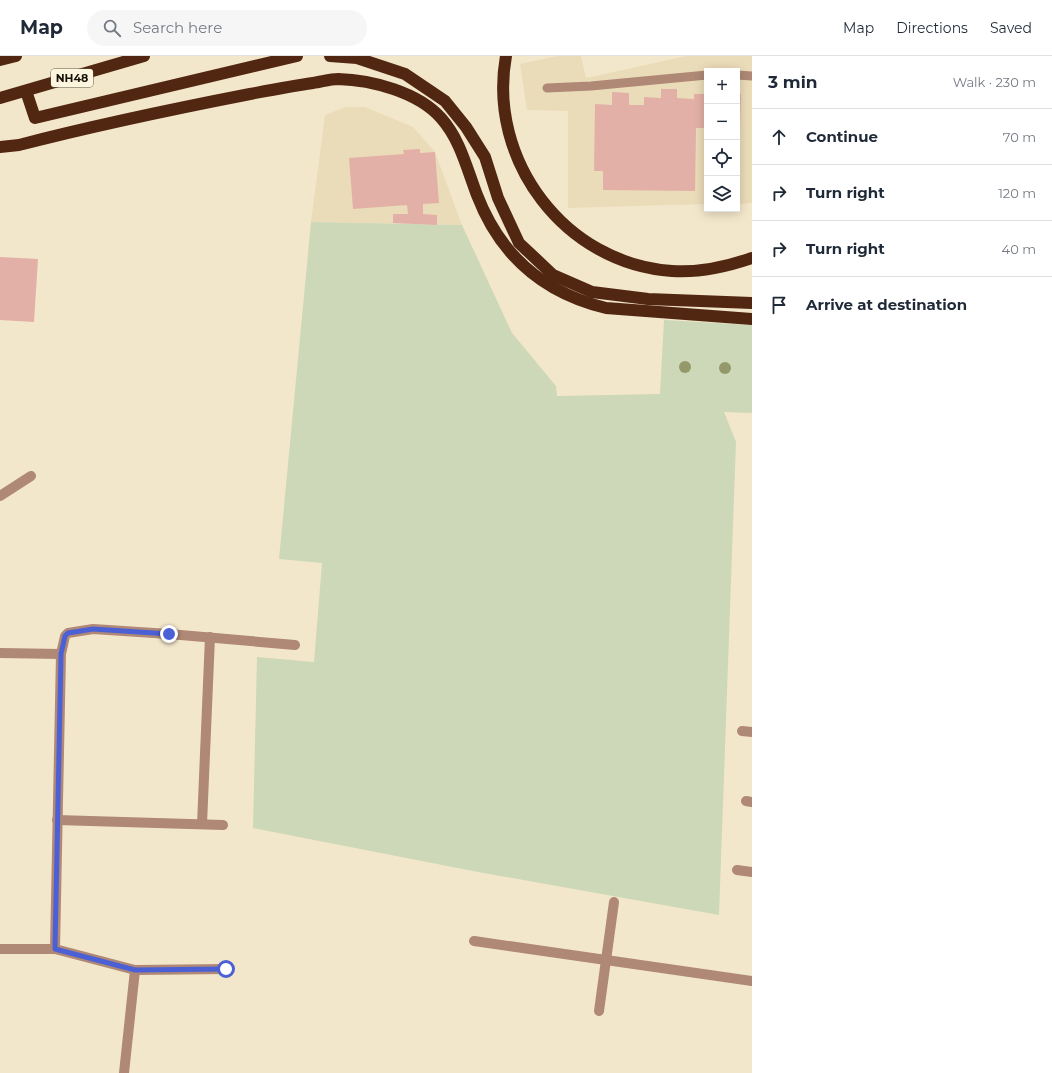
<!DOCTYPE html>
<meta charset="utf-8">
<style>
:root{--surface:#fff;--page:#f6f6f7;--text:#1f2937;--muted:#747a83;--line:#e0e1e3}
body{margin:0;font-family:Montserrat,sans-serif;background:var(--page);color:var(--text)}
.controls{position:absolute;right:12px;top:12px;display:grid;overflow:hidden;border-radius:0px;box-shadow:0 2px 10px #0003}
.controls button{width:36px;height:36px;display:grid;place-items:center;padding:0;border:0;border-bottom:1px solid var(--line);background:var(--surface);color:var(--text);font:20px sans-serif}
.stop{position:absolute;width:12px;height:12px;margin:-9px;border:3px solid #4c60d5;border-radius:50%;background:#fff}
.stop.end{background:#4c60d5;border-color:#fff;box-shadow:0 1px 4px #0008}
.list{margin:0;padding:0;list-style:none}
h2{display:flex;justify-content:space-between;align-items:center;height:52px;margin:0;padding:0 16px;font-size:17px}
h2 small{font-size:13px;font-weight:400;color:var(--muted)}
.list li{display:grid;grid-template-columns:26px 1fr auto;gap:12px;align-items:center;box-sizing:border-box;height:56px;padding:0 16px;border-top:1px solid var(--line)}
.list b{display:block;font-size:15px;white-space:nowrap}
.list em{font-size:13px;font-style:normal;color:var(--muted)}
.icon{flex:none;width:22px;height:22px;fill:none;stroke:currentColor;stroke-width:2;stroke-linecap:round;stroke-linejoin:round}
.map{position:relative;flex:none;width:752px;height:1017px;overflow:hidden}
header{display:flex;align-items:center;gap:24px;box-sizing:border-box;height:56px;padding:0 20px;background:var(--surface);border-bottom:1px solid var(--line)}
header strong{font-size:19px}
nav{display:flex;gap:22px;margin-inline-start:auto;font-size:14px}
.search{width:280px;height:36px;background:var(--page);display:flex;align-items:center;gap:10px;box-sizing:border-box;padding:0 14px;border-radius:22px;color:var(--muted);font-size:15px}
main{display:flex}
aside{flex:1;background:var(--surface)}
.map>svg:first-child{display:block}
</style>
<header>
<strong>Map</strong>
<div class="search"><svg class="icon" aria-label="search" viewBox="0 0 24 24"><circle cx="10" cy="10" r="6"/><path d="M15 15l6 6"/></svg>Search here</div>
<nav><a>Map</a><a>Directions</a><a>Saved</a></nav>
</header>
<main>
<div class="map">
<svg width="752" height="1017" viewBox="0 0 752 1017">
<rect width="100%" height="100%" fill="#f3e7cb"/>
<g fill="#ebdcb9">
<polygon points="557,0 581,0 586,22 686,0 752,0 752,147 737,148 737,15 707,15 707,148 568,152 568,55 527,54 520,8"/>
<polygon points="346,51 365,51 413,71 435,96 462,169 311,166 325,59"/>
</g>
<polygon fill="#cdd8b8" points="311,166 462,169 512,277 556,330 557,340 660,338 664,264 752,269 752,357 724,356 736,386 719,859 478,816 253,772 257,601 314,606 322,507 279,503"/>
<g fill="#e3b0a7">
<polygon points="661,33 677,33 677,42 694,43 694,38 707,38 707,72 696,72 695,135 603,134 603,115 594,115 595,48 612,49 612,36 629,37 629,49 644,49 644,41 661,42"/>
<polygon points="737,38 741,38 740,73 737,73"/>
<polygon points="420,93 420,97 435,96 439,147 423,148 423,158 437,159 437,169 393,167 393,158 408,158 407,149 353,153 349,102 404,98 403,94"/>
<polygon points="0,201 38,203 34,266 0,264"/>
</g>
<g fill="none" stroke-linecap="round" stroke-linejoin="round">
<g stroke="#af8876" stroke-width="9">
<polyline points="737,19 752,20"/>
<polyline points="547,32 591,30 707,19"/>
</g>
<g stroke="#af8876" stroke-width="10">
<polyline points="0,440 31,420"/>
<polyline points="0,597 61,598 65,580 68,577 93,573 169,578 295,589"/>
<polyline points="742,675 752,676"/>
<polyline points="746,745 752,746"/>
<polyline points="57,764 223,769"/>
<polyline points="202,768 210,581"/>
<polyline points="737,814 752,816"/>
<polyline points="474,885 752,925"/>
<polyline points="0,893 55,893 135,914 226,913"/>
<polyline points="55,893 61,598"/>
<polyline points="599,955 614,846"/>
<polyline points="124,1017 135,914"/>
</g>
<g stroke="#522711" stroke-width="12">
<polyline points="330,0 357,2 405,18 445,45 466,71 485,101 498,142 519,187 553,219 592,236 648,243 752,247"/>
<path d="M 506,0 C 487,104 565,208 672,215 C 700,217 726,211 752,202"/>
<polyline points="0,4 16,0"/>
<polyline points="26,35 35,62 297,0"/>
<polyline points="0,42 144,0"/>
<path d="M 0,91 L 19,89 C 96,69 173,53 250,38 C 271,34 292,30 313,27 C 321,26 330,23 338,23 C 372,24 418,36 441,62 C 460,83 467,113 477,139 C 500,199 544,237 606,252 L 752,263"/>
</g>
</g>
<g fill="#959969">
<circle cx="685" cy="311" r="6"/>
<circle cx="725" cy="312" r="6"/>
</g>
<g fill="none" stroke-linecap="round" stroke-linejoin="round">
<polyline stroke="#4c60d5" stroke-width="5" points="169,578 93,573 68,577 65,580 61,598 55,893 135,914 226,913"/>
</g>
<g text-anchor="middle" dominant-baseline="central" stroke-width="3.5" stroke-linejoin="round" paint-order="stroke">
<rect fill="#fef5de" stroke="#5c5649" stroke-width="1" x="51" y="13" width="42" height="18" rx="3"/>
<g font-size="11" font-weight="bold" fill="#171209">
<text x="72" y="22">NH48</text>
</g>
</g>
</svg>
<div class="controls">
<button>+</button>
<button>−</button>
<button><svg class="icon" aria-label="locate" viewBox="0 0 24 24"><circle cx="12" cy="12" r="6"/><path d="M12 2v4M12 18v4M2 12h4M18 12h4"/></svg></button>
<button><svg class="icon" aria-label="layers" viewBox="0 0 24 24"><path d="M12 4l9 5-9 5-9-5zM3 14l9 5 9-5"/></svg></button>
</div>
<div class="stop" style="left:226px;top:913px"></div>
<div class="stop end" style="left:169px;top:578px"></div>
</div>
<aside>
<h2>3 min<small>Walk · 230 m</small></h2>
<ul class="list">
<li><svg class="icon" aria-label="ahead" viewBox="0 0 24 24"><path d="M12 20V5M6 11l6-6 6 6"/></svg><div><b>Continue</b></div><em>70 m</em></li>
<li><svg class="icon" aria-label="right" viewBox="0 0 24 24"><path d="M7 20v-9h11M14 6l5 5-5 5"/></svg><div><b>Turn right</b></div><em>120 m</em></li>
<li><svg class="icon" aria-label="right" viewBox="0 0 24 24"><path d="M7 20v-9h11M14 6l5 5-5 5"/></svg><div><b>Turn right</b></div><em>40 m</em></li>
<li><svg class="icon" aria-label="arrive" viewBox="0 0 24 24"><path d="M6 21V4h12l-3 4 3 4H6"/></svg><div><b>Arrive at destination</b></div></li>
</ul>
</aside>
</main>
